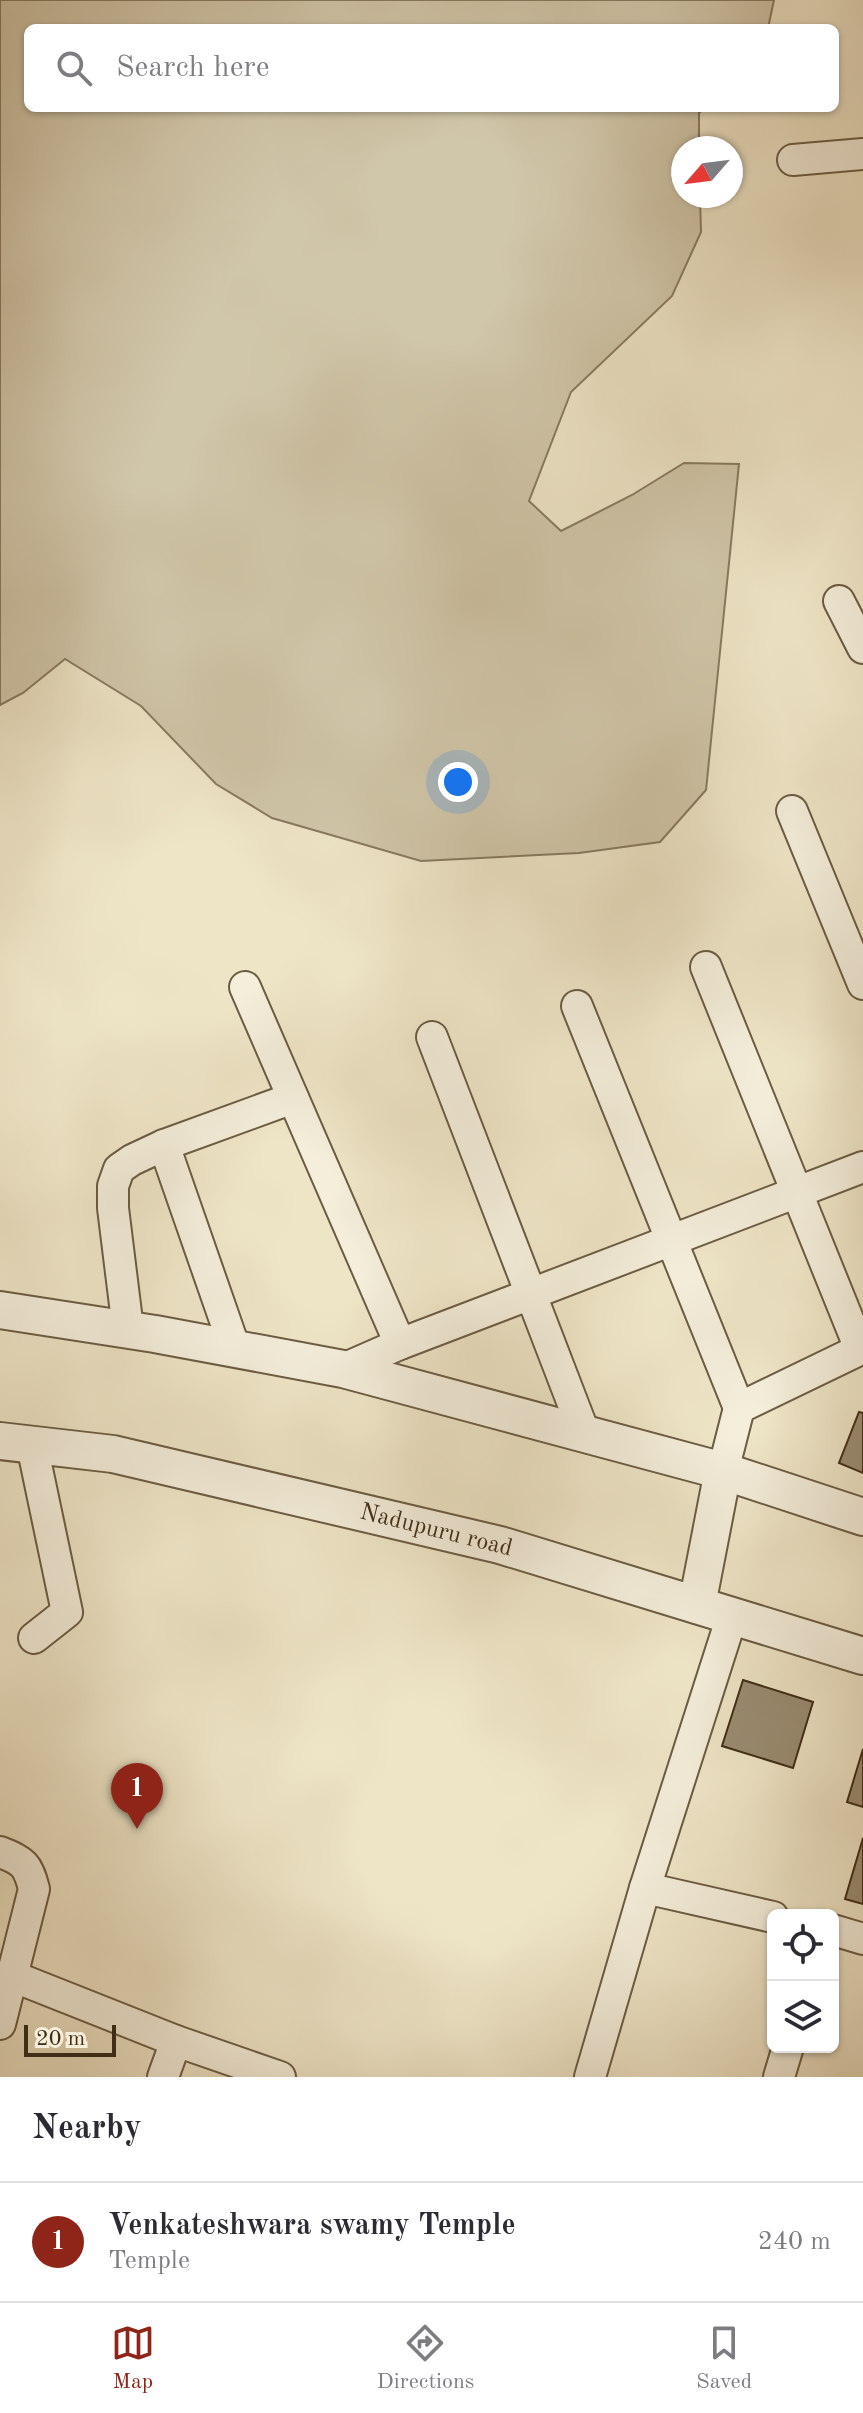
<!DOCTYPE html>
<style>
:root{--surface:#fff;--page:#f2f2f3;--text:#2b2b33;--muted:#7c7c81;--line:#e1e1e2;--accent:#8f2418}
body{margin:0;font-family:"Old Standard TT",serif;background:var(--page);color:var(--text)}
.controls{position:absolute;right:24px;bottom:24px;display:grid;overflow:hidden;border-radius:12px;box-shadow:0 2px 6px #0004}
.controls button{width:72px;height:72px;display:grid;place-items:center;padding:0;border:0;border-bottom:2px solid var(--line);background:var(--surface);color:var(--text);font:40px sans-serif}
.compass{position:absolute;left:671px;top:136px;width:72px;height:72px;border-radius:50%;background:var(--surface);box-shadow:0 2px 6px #0004;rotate:242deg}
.scale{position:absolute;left:24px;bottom:20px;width:92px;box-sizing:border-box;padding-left:8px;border:4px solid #402e17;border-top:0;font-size:22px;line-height:28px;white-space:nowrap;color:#402e17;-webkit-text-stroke:6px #f4eedb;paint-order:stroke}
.you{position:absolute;left:458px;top:782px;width:28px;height:28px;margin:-20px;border:6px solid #fff;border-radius:50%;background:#1a73e8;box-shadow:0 0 0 12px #1a73e833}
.badge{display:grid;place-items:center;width:52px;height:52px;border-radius:50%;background:var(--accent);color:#fff;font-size:26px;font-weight:700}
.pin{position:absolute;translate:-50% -66px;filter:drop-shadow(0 2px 4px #0008)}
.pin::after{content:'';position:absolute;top:42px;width:28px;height:24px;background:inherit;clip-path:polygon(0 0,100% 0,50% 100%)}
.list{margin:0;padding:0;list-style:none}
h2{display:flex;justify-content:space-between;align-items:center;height:104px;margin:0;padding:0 32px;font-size:34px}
h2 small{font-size:26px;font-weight:400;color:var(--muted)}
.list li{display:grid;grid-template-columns:52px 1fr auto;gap:24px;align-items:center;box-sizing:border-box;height:120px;padding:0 32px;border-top:2px solid var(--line)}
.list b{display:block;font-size:30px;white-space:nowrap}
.list p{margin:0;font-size:26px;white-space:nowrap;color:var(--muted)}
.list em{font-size:26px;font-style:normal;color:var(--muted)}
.icon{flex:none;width:44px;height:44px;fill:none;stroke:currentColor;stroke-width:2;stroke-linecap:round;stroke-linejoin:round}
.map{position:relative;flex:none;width:863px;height:2077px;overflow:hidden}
.search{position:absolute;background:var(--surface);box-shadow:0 2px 6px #0004;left:24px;right:24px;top:24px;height:88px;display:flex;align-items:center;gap:20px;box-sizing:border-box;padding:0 28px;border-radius:12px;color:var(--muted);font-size:30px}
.sheet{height:224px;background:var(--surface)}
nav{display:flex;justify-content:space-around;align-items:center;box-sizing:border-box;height:112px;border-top:2px solid var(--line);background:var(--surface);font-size:22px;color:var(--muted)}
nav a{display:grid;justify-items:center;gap:4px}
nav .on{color:var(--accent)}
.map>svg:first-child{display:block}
</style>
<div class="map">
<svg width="863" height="2077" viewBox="0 0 863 2077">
<rect width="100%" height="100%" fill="#eee5c7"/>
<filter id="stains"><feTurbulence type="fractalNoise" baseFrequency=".0025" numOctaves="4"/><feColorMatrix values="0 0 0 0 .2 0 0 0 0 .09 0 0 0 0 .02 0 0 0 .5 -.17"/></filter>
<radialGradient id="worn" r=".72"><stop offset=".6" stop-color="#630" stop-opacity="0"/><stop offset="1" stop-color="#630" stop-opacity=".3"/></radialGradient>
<polygon fill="#d0c6a9" stroke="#887a60" stroke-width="2" points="0,0 774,0 768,28 28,28 28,108 704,108 699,113 699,148 683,148 683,196 700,196 701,232 672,296 571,392 529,501 561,531 632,495 684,463 739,464 706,790 660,842 579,853 421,861 272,818 216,784 141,706 65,659 23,693 0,705"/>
<g fill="#9a8d73" stroke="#402e17" stroke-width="2">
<polygon points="859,1412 863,1413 863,1473 839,1463"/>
<polygon points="743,1680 813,1702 793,1768 722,1746"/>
<polygon points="863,1749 863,1807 847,1802"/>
<polygon points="863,1838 863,1904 845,1899"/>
</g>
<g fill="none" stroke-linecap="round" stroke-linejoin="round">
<g stroke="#6c5c43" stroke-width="34">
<g id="minor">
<polyline points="793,160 863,154"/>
<polyline points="839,601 863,648"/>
<polyline points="792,811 863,984"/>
<polyline points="706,967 860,1349"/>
<polyline points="245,987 400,1344"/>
<polyline points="577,1006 739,1408"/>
<polyline points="432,1037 585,1435"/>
<polyline points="164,1145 235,1349"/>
<polyline points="128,1329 113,1208 113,1186 119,1169 132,1160 164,1145 293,1098"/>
<polyline points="343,1369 400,1344 863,1167"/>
<polyline points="32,1445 67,1612 34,1638"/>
<polyline points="723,1471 739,1408 863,1348"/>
<path d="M 0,1852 C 24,1861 28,1865 34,1889 L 0,2024"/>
<polyline points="645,1888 773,1917"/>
<polyline points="833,1930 863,1939"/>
<polyline points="12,1976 176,2041 280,2077"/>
<polyline points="163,2077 176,2041"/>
<polyline points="590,2077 645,1888 732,1616"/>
<polyline points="779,2077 788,2047"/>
</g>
</g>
<g stroke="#6c5c43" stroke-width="40">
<g id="tertiary">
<polyline points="0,1310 155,1334 343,1369 723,1471 863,1517"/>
<polyline points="0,1441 113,1454 500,1545 863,1656"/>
<polyline points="697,1605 723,1471"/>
</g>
</g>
<use href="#minor" stroke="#f4eedb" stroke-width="30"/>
<use href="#tertiary" stroke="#f4eedb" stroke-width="36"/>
</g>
<g text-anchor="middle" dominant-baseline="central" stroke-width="6" stroke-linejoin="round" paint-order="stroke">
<g font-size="24" fill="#402e17" stroke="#f4eedb">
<text transform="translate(436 1531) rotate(14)">Nadupuru road</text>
</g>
</g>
<rect width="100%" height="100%" filter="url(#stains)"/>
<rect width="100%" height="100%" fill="url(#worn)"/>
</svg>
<div class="controls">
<button><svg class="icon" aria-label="locate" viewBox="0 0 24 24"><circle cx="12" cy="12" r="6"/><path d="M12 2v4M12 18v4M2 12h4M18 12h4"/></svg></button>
<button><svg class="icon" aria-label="layers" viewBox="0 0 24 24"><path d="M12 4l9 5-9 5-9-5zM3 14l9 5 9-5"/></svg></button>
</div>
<svg class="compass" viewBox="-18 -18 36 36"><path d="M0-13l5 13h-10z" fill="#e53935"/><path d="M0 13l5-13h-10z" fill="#7c7c81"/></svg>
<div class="scale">20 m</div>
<div class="you"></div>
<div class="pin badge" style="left:137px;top:1829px">1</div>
<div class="search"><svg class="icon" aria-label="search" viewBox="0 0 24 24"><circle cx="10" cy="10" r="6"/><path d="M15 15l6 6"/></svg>Search here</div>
</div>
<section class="sheet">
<h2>Nearby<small></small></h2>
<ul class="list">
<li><span class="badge">1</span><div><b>Venkateshwara swamy Temple</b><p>Temple</p></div><em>240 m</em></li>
</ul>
</section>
<nav>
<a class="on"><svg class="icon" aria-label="map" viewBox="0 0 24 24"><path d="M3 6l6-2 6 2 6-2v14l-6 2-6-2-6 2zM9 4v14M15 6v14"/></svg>Map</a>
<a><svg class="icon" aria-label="directions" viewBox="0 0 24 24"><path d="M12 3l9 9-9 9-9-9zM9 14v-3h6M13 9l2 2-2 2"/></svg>Directions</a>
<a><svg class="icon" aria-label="saved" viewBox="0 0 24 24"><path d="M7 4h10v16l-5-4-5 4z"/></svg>Saved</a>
</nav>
